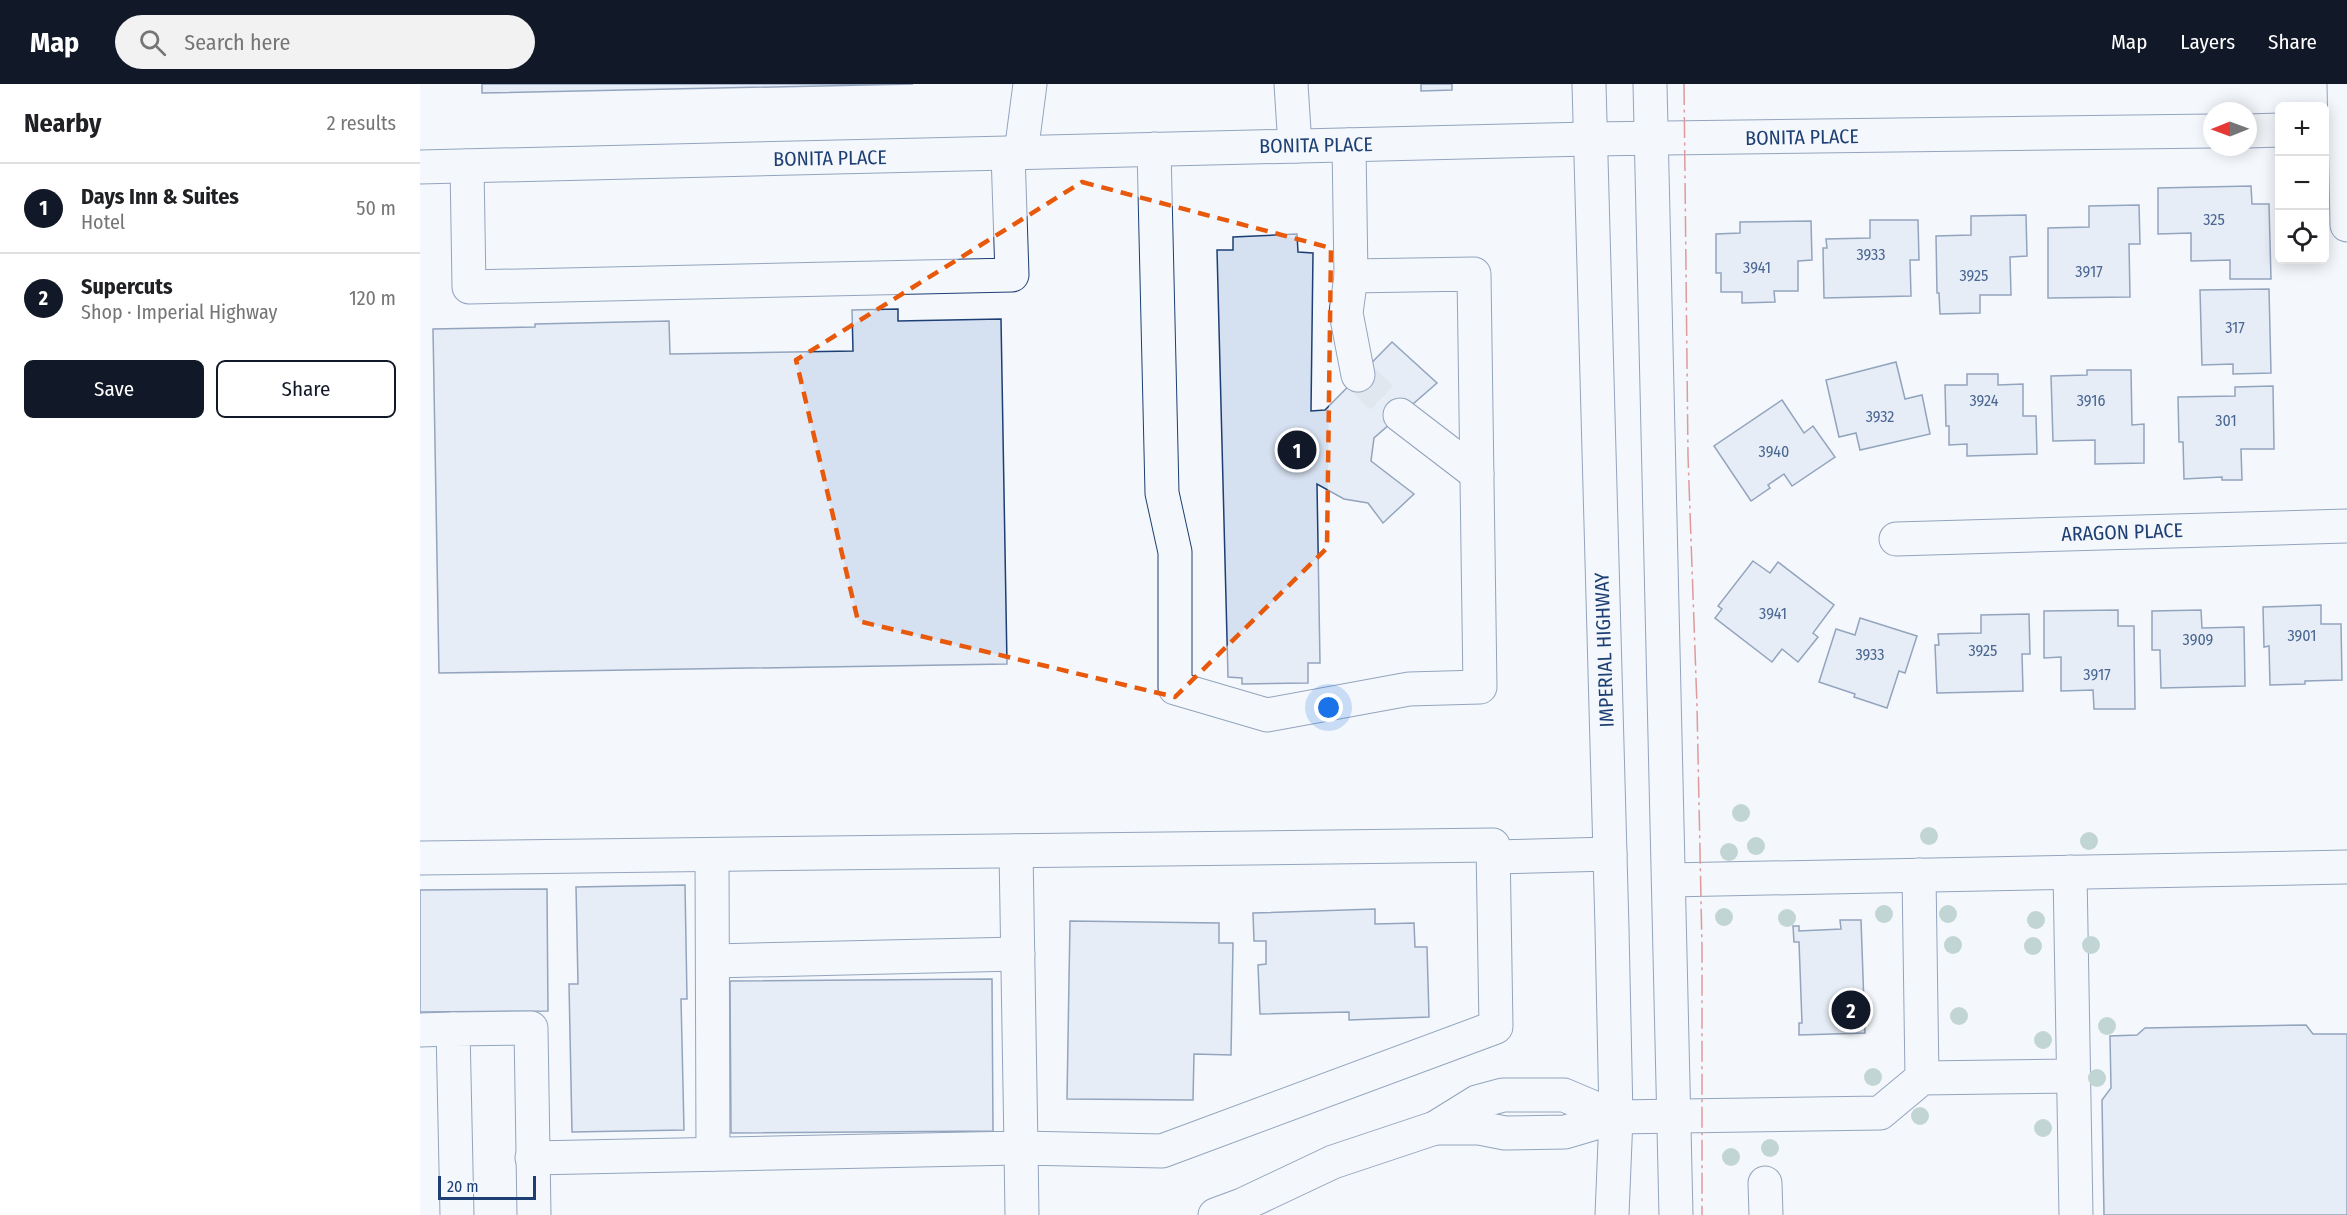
<!DOCTYPE html>
<meta charset="utf-8">
<style>
:root{--surface:#fff;--page:#f2f2f2;--text:#202124;--muted:#757577;--line:#e0e0e0;--accent:#111827}
body{margin:0;font-family:"Fira Sans Condensed",sans-serif;background:var(--page);color:var(--text)}
.controls{position:absolute;right:18px;top:18px;display:grid;overflow:hidden;border-radius:9px;box-shadow:0 3px 15px #0003}
.controls button{width:54px;height:54px;display:grid;place-items:center;padding:0;border:0;border-bottom:2px solid var(--line);background:var(--surface);color:var(--text);font:30px sans-serif}
.compass{position:absolute;left:1783px;top:18px;width:54px;height:54px;border-radius:50%;background:var(--surface);box-shadow:0 3px 15px #0003;rotate:269deg}
.scale{position:absolute;left:18px;bottom:15px;width:98px;box-sizing:border-box;padding-left:6px;border:3px solid #1d3f73;border-top:0;font-size:16px;line-height:21px;white-space:nowrap;color:#1d3f73;-webkit-text-stroke:4px #f4f7fb;paint-order:stroke}
.you{position:absolute;left:909px;top:624px;width:21px;height:21px;margin:-15px;border:4px solid #fff;border-radius:50%;background:#1a73e8;box-shadow:0 0 0 9px #1a73e833}
.badge{display:grid;place-items:center;width:39px;height:39px;border-radius:50%;background:var(--accent);color:#fff;font-size:20px;font-weight:700}
.pin{position:absolute;translate:-50% -50%;border:3px solid #fff;box-shadow:0 2px 6px #0006}
.list{margin:0;padding:0;list-style:none}
h2{display:flex;justify-content:space-between;align-items:center;height:78px;margin:0;padding:0 24px;font-size:26px}
h2 small{font-size:20px;font-weight:400;color:var(--muted)}
.list li{display:grid;grid-template-columns:39px 1fr auto;gap:18px;align-items:center;box-sizing:border-box;height:90px;padding:0 24px;border-top:2px solid var(--line)}
.list b{display:block;font-size:22px;white-space:nowrap}
.list p{margin:0;font-size:20px;white-space:nowrap;color:var(--muted)}
.list em{font-size:20px;font-style:normal;color:var(--muted)}
.actions{display:flex;gap:12px;padding:18px 24px}
.actions a{flex:1;padding:14px 0;border:2px solid var(--accent);border-radius:9px;text-align:center;font-size:21px;color:var(--accent)}
.actions .main{background:var(--accent);color:#fff}
.icon{flex:none;width:33px;height:33px;fill:none;stroke:currentColor;stroke-width:2;stroke-linecap:round;stroke-linejoin:round}
.map{position:relative;flex:none;width:1927px;height:1131px;overflow:hidden}
header{display:flex;align-items:center;gap:36px;box-sizing:border-box;height:84px;padding:0 30px;background:var(--accent);color:#fff}
header strong{font-size:28px}
nav{display:flex;gap:33px;margin-inline-start:auto;font-size:21px}
.search{width:420px;height:54px;background:var(--page);display:flex;align-items:center;gap:15px;box-sizing:border-box;padding:0 21px;border-radius:33px;color:var(--muted);font-size:22px}
main{display:flex}
aside{flex:1;background:var(--surface)}
.map>svg:first-child{display:block}
</style>
<header>
<strong>Map</strong>
<div class="search"><svg class="icon" aria-label="search" viewBox="0 0 24 24"><circle cx="10" cy="10" r="6"/><path d="M15 15l6 6"/></svg>Search here</div>
<nav><a>Map</a><a>Layers</a><a>Share</a></nav>
</header>
<main>
<aside>
<h2>Nearby<small>2 results</small></h2>
<ul class="list">
<li><span class="badge">1</span><div><b>Days Inn &amp; Suites</b><p>Hotel</p></div><em>50 m</em></li>
<li><span class="badge">2</span><div><b>Supercuts</b><p>Shop · Imperial Highway</p></div><em>120 m</em></li>
</ul>
<div class="actions"><a class="main">Save</a><a>Share</a></div>
</aside>
<div class="map">
<svg width="1927" height="1131" viewBox="0 0 1927 1131">
<rect width="100%" height="100%" fill="#f4f7fb"/>
<g fill="#d5e0f0" stroke="#1d3f73" stroke-width="1.5">
<polygon points="62,0 493,0 62,9"/>
<polygon points="1001,0 1032,0 1032,6 1001,7"/>
<polygon points="1831,102 1832,120 1849,120 1851,195 1810,195 1810,176 1771,177 1771,149 1738,150 1738,104"/>
<polygon points="1719,121 1720,160 1709,160 1710,213 1628,214 1628,144 1669,143 1669,122"/>
<polygon points="1606,131 1607,172 1590,173 1591,211 1560,211 1560,229 1520,230 1519,209 1517,209 1516,152 1551,151 1551,132"/>
<polygon points="1450,136 1498,136 1499,176 1490,176 1491,212 1404,214 1403,164 1407,164 1406,155 1450,154"/>
<polygon points="1391,137 1392,176 1378,177 1378,207 1354,207 1355,218 1322,219 1322,208 1301,208 1301,189 1296,189 1296,150 1320,149 1320,138"/>
<polygon points="877,150 878,168 893,169 891,327 905,326 972,258 1017,299 954,354 951,377 994,410 963,439 948,419 924,415 897,400 900,579 888,579 888,599 822,600 822,594 808,593 797,166 813,166 813,153"/>
<polygon points="1849,205 1851,289 1813,290 1813,280 1782,281 1780,206"/>
<polygon points="478,225 478,237 581,235 587,580 19,589 13,245 115,243 115,240 249,237 250,270 433,267 432,226"/>
<polygon points="1476,278 1485,315 1502,311 1510,350 1440,366 1436,349 1419,353 1406,296"/>
<polygon points="1667,286 1711,286 1712,341 1724,340 1724,379 1675,380 1675,356 1633,357 1631,292 1667,291"/>
<polygon points="1547,290 1578,290 1578,301 1603,300 1603,332 1616,332 1617,370 1547,372 1547,360 1529,361 1529,342 1526,342 1525,301 1547,301"/>
<polygon points="1853,302 1854,365 1821,365 1822,396 1802,396 1802,393 1764,395 1763,358 1759,358 1758,313 1815,312 1815,303"/>
<polygon points="1362,316 1384,349 1393,342 1415,373 1372,402 1364,390 1348,401 1350,404 1331,417 1294,362"/>
<polygon points="1333,477 1350,489 1358,478 1414,521 1393,549 1398,553 1378,578 1362,565 1352,578 1295,534 1302,525 1298,522"/>
<polygon points="1901,521 1901,540 1921,540 1922,596 1885,597 1885,600 1850,601 1849,562 1844,563 1843,523"/>
<polygon points="1698,526 1698,542 1714,542 1715,625 1674,625 1673,606 1641,607 1641,573 1624,574 1624,527"/>
<polygon points="1781,526 1782,544 1824,543 1825,602 1741,604 1740,566 1732,566 1732,527"/>
<polygon points="1609,530 1610,570 1602,570 1603,607 1517,609 1515,561 1519,561 1518,550 1561,549 1561,531"/>
<polygon points="1440,534 1497,552 1485,589 1479,587 1467,624 1434,613 1435,610 1399,598 1416,545 1435,551"/>
<polygon points="265,801 267,915 261,915 264,1046 152,1048 149,900 158,900 156,803"/>
<polygon points="127,805 128,927 0,928 0,806"/>
<polygon points="955,825 955,840 994,839 995,863 1007,863 1009,933 929,936 929,928 840,930 838,881 846,880 846,857 834,857 833,829"/>
<polygon points="1420,836 1441,836 1445,949 1379,951 1379,939 1382,939 1379,858 1374,858 1373,842 1379,842 1379,847 1421,845"/>
<polygon points="650,837 799,839 799,859 813,859 811,971 774,970 773,1016 647,1015"/>
<polygon points="572,895 573,1047 311,1049 310,897"/>
<polygon points="1886,941 1893,950 1927,950 1927,1131 1684,1131 1682,1016 1691,1004 1690,952 1717,951 1725,944"/>
</g>
<g fill="none" stroke-linecap="round" stroke-linejoin="round">
<polyline stroke="#c9d2e0" stroke-width="33" stroke-dasharray="33 16" stroke-linecap="butt" points="938,291 980,331"/>
<g stroke="#1d3f73" stroke-width="35">
<g id="minor">
<polyline points="871,0 875,62"/>
<polyline points="1924,0 1927,141"/>
<polyline points="1828,47 1860,46"/>
<polyline points="734,65 742,409 755,468 755,604 847,631 989,605 1060,603 1054,190 931,192 929,61"/>
<polyline points="601,69 610,0"/>
<polyline points="47,82 49,203 592,191 588,69"/>
<polyline points="0,83 1170,55 1792,47"/>
<polyline points="931,192 926,229 938,291"/>
<polyline points="980,331 1057,390"/>
<polyline points="1476,455 1927,442"/>
<polyline points="292,771 293,1070"/>
<polyline points="1073,773 1190,770"/>
<polyline points="0,774 1073,761 1076,943 742,1067 601,1064 602,1131"/>
<polyline points="1650,788 1656,1131"/>
<polyline points="1499,791 1502,994"/>
<polyline points="1249,796 1927,783"/>
<polyline points="293,877 598,870"/>
<polyline points="0,946 33,945"/>
<polyline points="1015,1044 1059,1044 1085,1049 1145,1048 1196,1033 1460,1029 1502,994 1653,992"/>
<polyline points="112,1074 601,1064 596,767"/>
<polyline points="1345,1099 1346,1131"/>
<polyline points="37,1131 33,945 111,944 114,1131"/>
<polyline points="795,1131 822,1121 913,1078 1015,1044 1057,1018 1083,1011 1144,1011 1196,1033"/>
</g>
</g>
<g stroke="#1d3f73" stroke-width="35">
<g id="major">
<polyline points="1169,0 1192,844 1196,1033 1192,1131"/>
<polyline points="1230,0 1256,1131"/>
</g>
</g>
<use href="#minor" stroke="#f4f7fb" stroke-width="33"/>
<use href="#major" stroke="#f4f7fb" stroke-width="33"/>
<polyline stroke="#c62828" stroke-width="1.5" stroke-dasharray="21 4.5 3 4.5" stroke-linecap="butt" points="1264,0 1268,372 1277,622 1282,864 1282,1131"/>
</g>
<g fill="#86aba6">
<circle cx="1321" cy="729" r="9"/>
<circle cx="1509" cy="752" r="9"/>
<circle cx="1669" cy="757" r="9"/>
<circle cx="1336" cy="762" r="9"/>
<circle cx="1309" cy="768" r="9"/>
<circle cx="1464" cy="830" r="9"/>
<circle cx="1528" cy="830" r="9"/>
<circle cx="1304" cy="833" r="9"/>
<circle cx="1367" cy="834" r="9"/>
<circle cx="1616" cy="836" r="9"/>
<circle cx="1533" cy="861" r="9"/>
<circle cx="1671" cy="861" r="9"/>
<circle cx="1613" cy="862" r="9"/>
<circle cx="1539" cy="932" r="9"/>
<circle cx="1687" cy="942" r="9"/>
<circle cx="1623" cy="956" r="9"/>
<circle cx="1453" cy="993" r="9"/>
<circle cx="1677" cy="994" r="9"/>
<circle cx="1500" cy="1032" r="9"/>
<circle cx="1623" cy="1044" r="9"/>
<circle cx="1350" cy="1064" r="9"/>
<circle cx="1311" cy="1073" r="9"/>
</g>
<path d="M0 0H1927V1131H0ZM 662,98 L 911,164 L 907,464 L 755,613 L 438,537 L 376,276 Z" fill="#f4f7fb" fill-opacity=".55" fill-rule="evenodd"/>
<path fill="none" stroke="#e8590c" stroke-width="4.5" stroke-dasharray="12 8" stroke-linejoin="round" d="M 662,98 L 911,164 L 907,464 L 755,613 L 438,537 L 376,276 Z"/>
<g text-anchor="middle" dominant-baseline="central" stroke-width="4.5" stroke-linejoin="round" paint-order="stroke">
<g font-size="16" fill="#4b6792">
<text x="1794" y="135">325</text>
<text x="1451" y="170">3933</text>
<text x="1337" y="183">3941</text>
<text x="1669" y="187">3917</text>
<text x="1554" y="191">3925</text>
<text x="1815" y="243">317</text>
<text x="1564" y="316">3924</text>
<text x="1671" y="316">3916</text>
<text x="1460" y="332">3932</text>
<text x="1806" y="336">301</text>
<text x="1354" y="367">3940</text>
<text x="1353" y="529">3941</text>
<text x="1882" y="551">3901</text>
<text x="1778" y="555">3909</text>
<text x="1563" y="566">3925</text>
<text x="1450" y="570">3933</text>
<text x="1677" y="590">3917</text>
</g>
<g font-size="20" fill="#1d3f73" stroke="#f4f7fb">
<text transform="translate(1382 53) rotate(-1)">BONITA PLACE</text>
<text transform="translate(896 61) rotate(-1)">BONITA PLACE</text>
<text transform="translate(410 74) rotate(-1)">BONITA PLACE</text>
<text transform="translate(1702 448) rotate(-2)">ARAGON PLACE</text>
<text transform="translate(1184 566) rotate(-92)">IMPERIAL HIGHWAY</text>
</g>
</g>
</svg>
<div class="controls">
<button>+</button>
<button>−</button>
<button><svg class="icon" aria-label="locate" viewBox="0 0 24 24"><circle cx="12" cy="12" r="6"/><path d="M12 2v4M12 18v4M2 12h4M18 12h4"/></svg></button>
</div>
<svg class="compass" viewBox="-18 -18 36 36"><path d="M0-13l5 13h-10z" fill="#e53935"/><path d="M0 13l5-13h-10z" fill="#757577"/></svg>
<div class="scale">20 m</div>
<div class="you"></div>
<div class="pin badge" style="left:877px;top:366px">1</div>
<div class="pin badge" style="left:1431px;top:926px">2</div>
</div>
</main>
